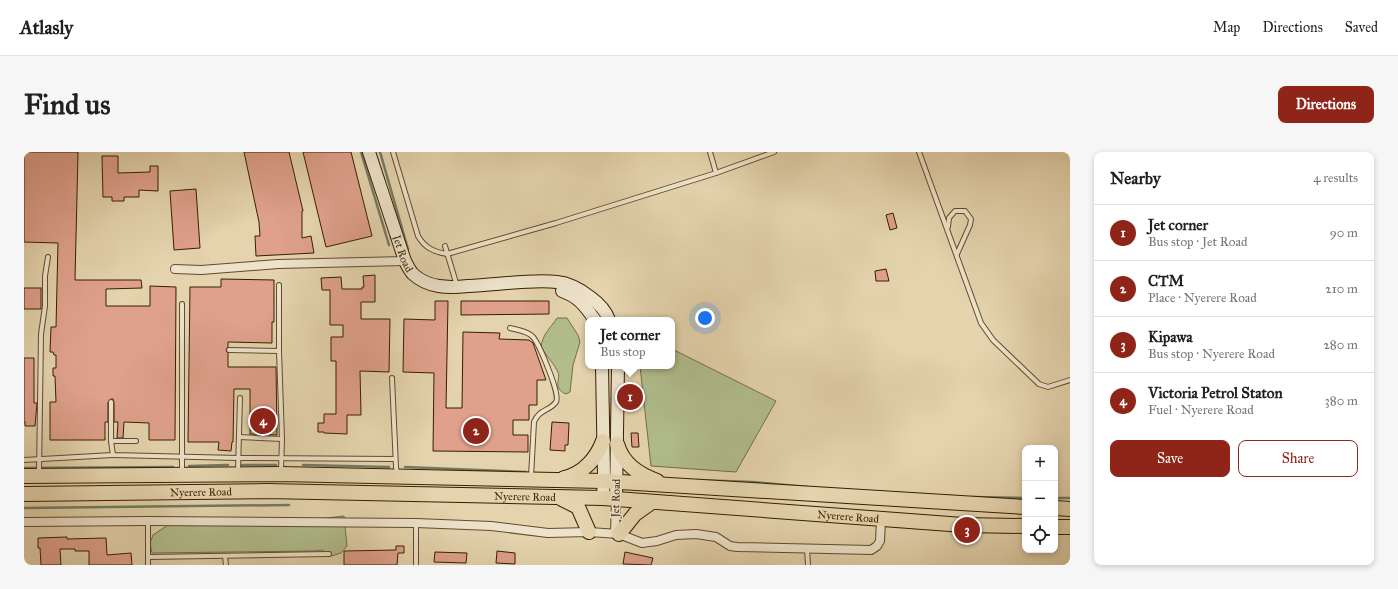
<!DOCTYPE html>
<meta charset="utf-8">
<style>
:root{--surface:#fff;--page:#f6f6f6;--text:#202124;--muted:#757577;--line:#e0e0e0;--accent:#8f2418}
body{margin:0;font-family:"IM FELL Great Primer",serif;background:var(--page);color:var(--text)}
.controls{position:absolute;right:12px;bottom:12px;display:grid;overflow:hidden;border-radius:8px;box-shadow:0 2px 6px #0003}
.controls button{width:36px;height:36px;display:grid;place-items:center;padding:0;border:0;border-bottom:1px solid var(--line);background:var(--surface);color:var(--text);font:20px sans-serif}
.you{position:absolute;left:681px;top:166px;width:14px;height:14px;margin:-10px;border:3px solid #fff;border-radius:50%;background:#1a73e8;box-shadow:0 0 0 6px #1a73e833}
.badge{display:grid;place-items:center;width:26px;height:26px;border-radius:50%;background:var(--accent);color:#fff;font-size:13px;font-weight:700}
.pin{position:absolute;translate:-50% -50%;border:2px solid #fff;box-shadow:0 1px 4px #0006}
.popup{position:absolute;left:561px;top:165px;width:90px;height:52px;box-sizing:border-box;display:grid;place-content:center;border-radius:8px;background:var(--surface);filter:drop-shadow(0 1px 3px #0005);font-size:13px;white-space:nowrap;color:var(--muted)}
.popup b{font-size:15px;color:var(--text)}
.popup::after{content:'';position:absolute;left:50%;top:100%;margin-left:-8px;border:8px solid transparent;border-top-color:var(--surface)}
.list{margin:0;padding:0;list-style:none}
h2{display:flex;justify-content:space-between;align-items:center;height:52px;margin:0;padding:0 16px;font-size:17px}
h2 small{font-size:13px;font-weight:400;color:var(--muted)}
.list li{display:grid;grid-template-columns:26px 1fr auto;gap:12px;align-items:center;box-sizing:border-box;height:56px;padding:0 16px;border-top:1px solid var(--line)}
.list b{display:block;font-size:15px;white-space:nowrap}
.list p{margin:0;font-size:13px;white-space:nowrap;color:var(--muted)}
.list em{font-size:13px;font-style:normal;color:var(--muted)}
.actions{display:flex;gap:8px;padding:12px 16px}
.actions a{flex:1;padding:9px 0;border:1px solid var(--accent);border-radius:8px;text-align:center;font-size:14px;color:var(--accent)}
.actions .main{background:var(--accent);color:#fff}
.icon{flex:none;width:22px;height:22px;fill:none;stroke:currentColor;stroke-width:2;stroke-linecap:round;stroke-linejoin:round}
.map{position:relative;flex:none;width:1046px;height:413px;overflow:hidden;border-radius:8px}
header{display:flex;align-items:center;gap:24px;box-sizing:border-box;height:56px;padding:0 20px;background:var(--surface);border-bottom:1px solid var(--line)}
header strong{font-size:19px}
nav{display:flex;gap:22px;margin-inline-start:auto;font-size:14px}
.intro{display:flex;align-items:center;justify-content:space-between;box-sizing:border-box;height:96px;padding:0 24px}
h1{margin:0;font-size:28px}
.button{padding:10px 18px;border-radius:8px;background:var(--accent);color:#fff;font-size:14px;font-weight:700}
main{display:flex;gap:24px;padding:0 24px}
aside{flex:1;background:var(--surface);border-radius:8px;box-shadow:0 2px 6px #0003}
.map>svg:first-child{display:block}
</style>
<header>
<strong>Atlasly</strong>
<nav><a>Map</a><a>Directions</a><a>Saved</a></nav>
</header>
<div class="intro"><h1>Find us</h1><a class="button">Directions</a></div>
<main>
<div class="map">
<svg width="1046" height="413" viewBox="0 0 1046 413">
<rect width="100%" height="100%" fill="#e4d3ad"/>
<filter id="stains"><feTurbulence type="fractalNoise" baseFrequency=".005" numOctaves="4"/><feColorMatrix values="0 0 0 0 .2 0 0 0 0 .09 0 0 0 0 .02 0 0 0 .5 -.17"/></filter>
<radialGradient id="worn" r=".72"><stop offset=".6" stop-color="#630" stop-opacity="0"/><stop offset="1" stop-color="#630" stop-opacity=".3"/></radialGradient>
<g fill="#b1bd8d" stroke="#746e46">
<path d="M 533,166 L 543,166 L 554,183 L 556,190 L 549,213 L 546,240 L 542,242 C 528,236 537,228 534,220 C 530,212 522,203 517,195 C 519,181 526,177 533,166 Z"/>
<polygon points="648,197 752,249 712,320 627,314 616,214 648,214"/>
<polygon points="320,364 323,394 317,401 308,404 298,398 289,399 128,401 126,391 129,383 144,373 303,366"/>
</g>
<g fill="none" stroke-linecap="round" stroke-linejoin="round">
<g stroke="#717b63" stroke-width="2.5">
<polyline points="337,0 365,93"/>
<polyline points="356,0 384,97"/>
<polyline points="218,313 252,313"/>
<polyline points="279,313 365,315"/>
<polyline points="165,314 204,313"/>
<polyline points="381,315 502,320"/>
<polyline points="0,316 149,315"/>
<polyline points="673,328 729,330 784,335"/>
<polyline points="948,345 1001,346"/>
<polyline points="1031,346 1046,346"/>
<polyline points="0,356 265,353"/>
</g>
</g>
<g fill="#dfa08c" stroke="#371e00">
<polygon points="0,0 54,0 51,128 117,128 118,136 82,137 82,154 126,154 126,134 152,135 151,288 125,288 125,271 100,270 99,286 93,286 94,270 90,270 90,250 89,247 87,247 84,250 84,270 81,270 81,288 26,288 26,250 32,250 31,224 29,224 29,216 32,216 32,203 30,203 29,200 26,200 27,175 32,175 34,91 0,90"/>
<polygon points="220,0 265,0 279,59 278,59 278,86 287,84 290,101 232,104 231,84 236,84 235,70"/>
<polygon points="279,0 327,0 348,84 302,95"/>
<polygon points="78,4 94,4 94,21 126,20 126,14 134,14 134,39 115,38 115,45 100,45 100,49 88,49 88,45 79,45"/>
<polygon points="172,37 176,96 150,98 146,39"/>
<polygon points="869,61 873,76 866,78 862,63"/>
<polygon points="862,117 865,129 852,129 851,119"/>
<polygon points="351,123 351,150 337,150 337,167 366,167 365,220 336,219 337,263 323,263 323,282 300,281 300,280 294,280 294,271 300,271 300,262 312,262 312,209 307,209 307,185 319,185 319,173 306,173 306,138 298,138 297,126 317,125 318,137 338,137 338,135 340,135 339,124"/>
<polygon points="197,127 250,128 250,170 248,170 248,191 204,190 204,195 202,198 204,201 204,215 252,215 253,283 226,282 226,237 210,237 209,290 208,290 207,299 194,298 195,290 164,290 166,135 197,135"/>
<rect x="0" y="136" width="17" height="21"/>
<polygon points="411,149 424,149 422,256 438,256 439,180 476,181 475,187 505,188 509,191 522,228 513,228 513,253 505,253 505,268 489,268 489,283 504,283 504,300 409,299 410,221 379,220 380,167 411,168"/>
<polygon points="437,149 525,149 525,162 437,163"/>
<polygon points="0,206 10,206 10,251 13,251 11,274 1,274 1,270 0,270"/>
<polygon points="528,270 545,271 544,293 541,293 541,299 526,298"/>
<polygon points="607,281 614,281 615,295 608,295"/>
<polygon points="43,385 43,387 82,386 83,403 107,401 108,413 65,413 65,399 51,399 51,397 36,397 37,413 17,413 16,396 14,396 14,386"/>
<polygon points="372,394 380,394 380,401 374,401 373,413 320,413 320,399 372,398"/>
<polygon points="473,399 491,401 491,412 472,411"/>
<polygon points="411,400 443,401 442,411 410,410"/>
<polygon points="601,400 629,406 627,413 599,412"/>
</g>
<g fill="none" stroke-linecap="round" stroke-linejoin="round">
<g stroke="#624b2b" stroke-width="6">
<g id="service">
<path d="M 369,0 L 394,84 C 401,96 410,100 423,102 L 532,71 L 692,21 L 750,0"/>
<polyline points="686,0 692,21"/>
<polyline points="895,0 957,171 969,188 1015,232 1024,235 1046,228"/>
<polyline points="924,75 925,66 931,59 941,59 947,67 946,73 933,102"/>
<polyline points="421,94 433,134"/>
<polyline points="255,133 255,199 258,287 257,319"/>
<path d="M 486,176 C 493,178 504,179 509,185 C 515,192 537,243 532,250 C 526,259 515,257 510,270 L 507,325"/>
<polyline points="205,198 255,199"/>
<polyline points="368,226 372,315 373,321"/>
<polyline points="87,250 87,289 89,303 214,306 371,307"/>
<polyline points="215,285 258,287"/>
<polyline points="87,289 112,289"/>
<polyline points="0,308 89,303"/>
<polyline points="214,319 216,246"/>
<polyline points="158,320 158,152"/>
<polyline points="15,321 17,182 21,154 21,124 24,105"/>
<polyline points="124,369 124,413"/>
<polyline points="783,397 784,413"/>
<polyline points="201,404 202,413"/>
<polyline points="124,405 305,402"/>
<polyline points="392,413 392,371"/>
</g>
</g>
<g stroke="#624b2b" stroke-width="10">
<g id="minor">
<polyline points="151,117 177,118 254,112 381,109"/>
<polyline points="0,370 124,369 392,371 467,374 524,381 565,380 595,382 618,391 633,389 652,383 672,382 692,385 706,394 713,395 847,398 853,394 856,389 857,368"/>
<polyline points="591,381 592,347"/>
</g>
</g>
<g stroke="#371e00" stroke-width="14">
<g id="secondary">
<path id="s1" d="M 345,0 L 381,109 C 383,113 386,119 389,122 C 404,136 424,136 444,134 C 472,133 506,127 533,130 C 544,131 557,138 566,145 C 573,150 582,159 585,168"/>
<path d="M 538,139 C 555,145 561,154 571,168"/>
<polyline points="578,214 580,324 579,346"/>
<polyline points="592,347 594,214"/>
</g>
</g>
<g stroke="#371e00" stroke-width="16">
<g id="trunk">
<path d="M 593,292 C 599,312 614,322 633,329"/>
<polyline points="0,324 257,322 580,329 1001,355"/>
<path d="M 540,326 C 559,322 573,306 579,289"/>
<path id="s2" d="M 0,342 L 243,339 L 579,346 L 939,373 L 1001,374"/>
<polyline points="538,347 554,355 565,380"/>
<polyline points="1031,356 1046,357"/>
<polyline points="1031,375 1046,375"/>
<polyline points="595,382 611,362 628,350"/>
</g>
</g>
<use href="#service" stroke="#ede2ca" stroke-width="4"/>
<use href="#minor" stroke="#ede2ca" stroke-width="8"/>
<use href="#secondary" stroke="#ede2ca" stroke-width="12"/>
<use href="#trunk" stroke="#e4d3ad" stroke-width="14"/>
</g>
<g text-anchor="middle" dominant-baseline="central" stroke-width="3" stroke-linejoin="round" paint-order="stroke">
<g font-size="11" fill="#371e00" stroke="#ede2ca">
<text stroke="none"><textPath href="#s1" startOffset="107">Jet Road</textPath></text>
<text stroke="none"><textPath href="#s2" startOffset="177">Nyerere Road</textPath></text>
<text stroke="none"><textPath href="#s2" startOffset="501">Nyerere Road</textPath></text>
<text transform="translate(592 346) rotate(-88)">Jet Road</text>
<text stroke="none"><textPath href="#s2" startOffset="825">Nyerere Road</textPath></text>
</g>
</g>
<rect width="100%" height="100%" filter="url(#stains)"/>
<rect width="100%" height="100%" fill="url(#worn)"/>
</svg>
<div class="controls">
<button>+</button>
<button>−</button>
<button><svg class="icon" aria-label="locate" viewBox="0 0 24 24"><circle cx="12" cy="12" r="6"/><path d="M12 2v4M12 18v4M2 12h4M18 12h4"/></svg></button>
</div>
<div class="you"></div>
<div class="pin badge" style="left:606px;top:245px">1</div>
<div class="popup"><b>Jet corner</b>Bus stop</div>
<div class="pin badge" style="left:452px;top:279px">2</div>
<div class="pin badge" style="left:943px;top:378px">3</div>
<div class="pin badge" style="left:239px;top:269px">4</div>
</div>
<aside>
<h2>Nearby<small>4 results</small></h2>
<ul class="list">
<li><span class="badge">1</span><div><b>Jet corner</b><p>Bus stop · Jet Road</p></div><em>90 m</em></li>
<li><span class="badge">2</span><div><b>CTM</b><p>Place · Nyerere Road</p></div><em>210 m</em></li>
<li><span class="badge">3</span><div><b>Kipawa</b><p>Bus stop · Nyerere Road</p></div><em>280 m</em></li>
<li><span class="badge">4</span><div><b>Victoria Petrol Staton</b><p>Fuel · Nyerere Road</p></div><em>380 m</em></li>
</ul>
<div class="actions"><a class="main">Save</a><a>Share</a></div>
</aside>
</main>
